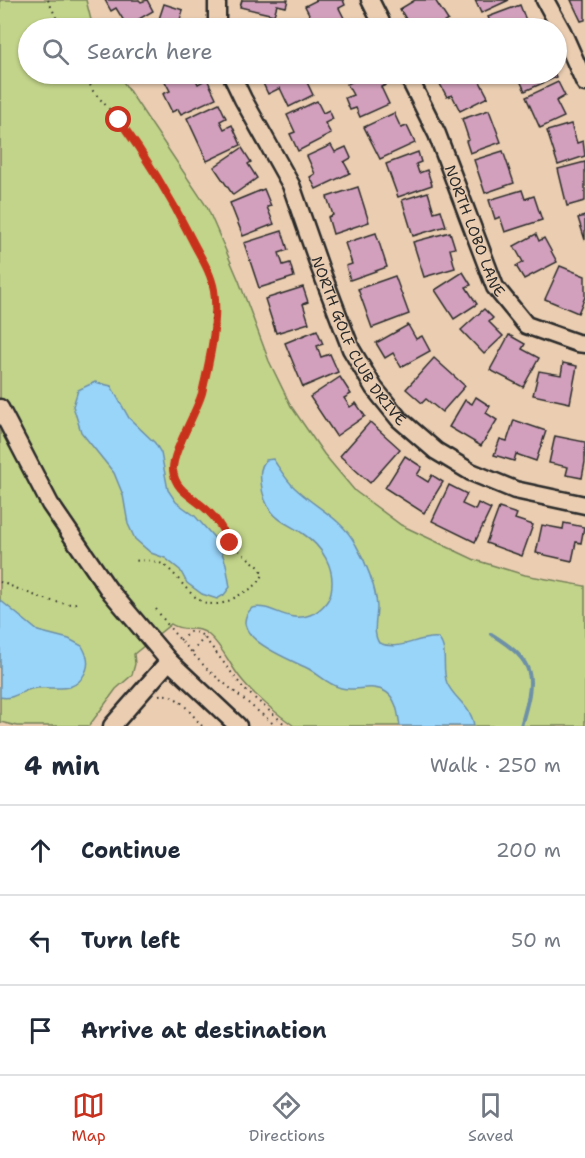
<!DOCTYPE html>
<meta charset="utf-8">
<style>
:root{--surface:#fff;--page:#f2f2f3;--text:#1f2937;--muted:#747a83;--line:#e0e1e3;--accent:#c8321e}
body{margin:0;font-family:"Shantell Sans",sans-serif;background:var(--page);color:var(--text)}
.stop{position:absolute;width:18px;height:18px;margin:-14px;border:4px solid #c8321e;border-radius:50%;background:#fff}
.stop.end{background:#c8321e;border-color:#fff;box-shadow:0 2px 6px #0008}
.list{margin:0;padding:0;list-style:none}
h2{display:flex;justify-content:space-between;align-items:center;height:78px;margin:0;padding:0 24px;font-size:26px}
h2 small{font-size:20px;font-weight:400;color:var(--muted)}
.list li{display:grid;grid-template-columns:39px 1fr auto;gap:18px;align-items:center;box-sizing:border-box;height:90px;padding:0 24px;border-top:2px solid var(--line)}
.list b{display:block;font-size:22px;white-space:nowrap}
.list em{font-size:20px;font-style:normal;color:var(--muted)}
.icon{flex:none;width:33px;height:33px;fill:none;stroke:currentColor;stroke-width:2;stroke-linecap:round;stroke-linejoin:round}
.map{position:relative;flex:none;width:585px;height:726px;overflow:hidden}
.search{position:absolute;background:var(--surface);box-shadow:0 2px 4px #0004;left:18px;right:18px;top:18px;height:66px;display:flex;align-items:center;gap:15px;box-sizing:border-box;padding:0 21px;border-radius:33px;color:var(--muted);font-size:22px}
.sheet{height:348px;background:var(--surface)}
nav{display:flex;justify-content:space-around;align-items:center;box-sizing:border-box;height:84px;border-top:2px solid var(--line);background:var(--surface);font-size:16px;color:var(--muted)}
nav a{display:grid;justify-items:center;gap:3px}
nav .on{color:var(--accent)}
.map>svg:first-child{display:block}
</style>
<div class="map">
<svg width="585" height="726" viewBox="0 0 585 726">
<rect width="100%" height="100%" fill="#ebceb2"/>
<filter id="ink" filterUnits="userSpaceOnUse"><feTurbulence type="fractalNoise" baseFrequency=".0167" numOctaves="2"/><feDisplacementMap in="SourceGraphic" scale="12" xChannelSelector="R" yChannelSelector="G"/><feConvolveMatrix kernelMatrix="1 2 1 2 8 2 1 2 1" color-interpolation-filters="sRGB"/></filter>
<g filter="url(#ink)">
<path fill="#c2d489" stroke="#76805a" stroke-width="1.5" d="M 0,0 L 86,0 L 93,28 L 28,28 L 28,74 L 118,74 L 207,207 L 239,281 L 269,361 L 291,406 L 324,454 L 355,491 L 401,525 L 475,560 L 525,575 L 585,586 L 585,726 L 294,726 C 276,713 256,697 242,680 C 230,666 223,647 209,635 C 197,624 184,633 171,624 L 134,654 L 135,664 L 132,675 L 116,689 L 89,726 L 17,726 L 0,722 Z"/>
<g fill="#99d4f9" stroke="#6d90a7" stroke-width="1.5">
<polygon points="95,382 111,386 129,418 155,443 161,453 168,490 176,502 195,516 218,542 226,564 230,587 224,595 217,599 202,594 187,583 180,570 165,558 151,553 135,539 128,524 123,495 114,473 81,432 73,406 78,390"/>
<path d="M 273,459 C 280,469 286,480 295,488 C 317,509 341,517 356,545 C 366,562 376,587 377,607 C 377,619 372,632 379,643 C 400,652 417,636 438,638 C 449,650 441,668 447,683 C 454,699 472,707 474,726 L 400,726 C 398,715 397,699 386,692 C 372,683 356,692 341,688 C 329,685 319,675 309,669 C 292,660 223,636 252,608 C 273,603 286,624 310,615 C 320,611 329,602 331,592 C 336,568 322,546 302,533 C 292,526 279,522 272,512 C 265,504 262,492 261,482 C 260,473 260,467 266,460 Z"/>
<path d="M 0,600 L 38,631 L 69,639 L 82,646 C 87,655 90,663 85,673 C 73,697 51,684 31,689 C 19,692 13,700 0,697 Z"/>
</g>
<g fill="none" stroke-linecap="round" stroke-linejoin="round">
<path stroke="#6d90a7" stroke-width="4" d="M 491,634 C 538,663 535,677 521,726"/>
</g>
<g fill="#d2a0bc" stroke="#2b2b2b" stroke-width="1.5">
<polygon points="105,0 139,0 141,2 147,0 153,11 127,26 116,8 111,11"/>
<polygon points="242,0 288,0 286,7 277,5 274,15 240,7"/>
<polygon points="317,0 343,0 345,5 339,8 347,24 339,28 311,28 306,18 310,16 305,6"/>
<polygon points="415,0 435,0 448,20 434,28 411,28 400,9"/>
<polygon points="475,0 509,0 481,13"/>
<polygon points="571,0 585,0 585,20 581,21"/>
<polygon points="164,4 183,10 180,20 194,24 192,28 156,28"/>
<polygon points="520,5 529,28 493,28 488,17"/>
<polygon points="270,21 272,28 249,28"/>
<polygon points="161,74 195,74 193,74 198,84 207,79 216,98 181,114 178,109 172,112 163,94 170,91"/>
<polygon points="272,74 303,74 313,95 289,107 280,88 268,94 261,79"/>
<polygon points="335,74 352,74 339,81"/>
<polygon points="369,74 380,74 386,85 381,87 389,104 360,117 356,108 350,110 345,98 353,95 347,84"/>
<polygon points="456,74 476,74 488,97 460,111 452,95 447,97 439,82"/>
<polygon points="517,74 555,74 556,77 525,91"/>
<polygon points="558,82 565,96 556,101 564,117 540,128 526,97"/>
<polygon points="317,101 323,113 329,110 333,119 325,123 331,134 298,151 290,134 295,132 287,115"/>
<polygon points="219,103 226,118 220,121 224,129 232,125 241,145 207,161 187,118"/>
<polygon points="489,110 501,142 470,153 466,141 469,140 462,119"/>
<polygon points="394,113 401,128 407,126 415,143 380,159 364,127"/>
<polygon points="571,124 577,143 583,141 585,156 558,165 547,131"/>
<polygon points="331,145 335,152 346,147 351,158 344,162 350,173 316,189 310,177 315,174 307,156"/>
<polygon points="242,148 251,162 248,164 257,178 233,195 214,167"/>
<polygon points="503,151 514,183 485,193 474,160"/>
<polygon points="418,152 421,162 416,164 419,173 427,170 432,185 398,197 386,164"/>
<polygon points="585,162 585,201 567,206 558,169"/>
<polygon points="358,187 369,222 333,234 328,217 333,215 327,197"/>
<polygon points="264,189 271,206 267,207 274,224 243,236 230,203"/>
<polygon points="522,190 525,199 534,196 542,220 505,232 500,217 495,219 489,200"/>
<polygon points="428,192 434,212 441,210 446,226 413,236 402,200"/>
<polygon points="585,216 585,240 578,218"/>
<polygon points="282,231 288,250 279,253 283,265 290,263 294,277 259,288 244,243"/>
<polygon points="450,232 455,248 450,249 455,268 424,277 413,242"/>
<polygon points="376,233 387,267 350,280 346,266 352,264 345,243"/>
<polygon points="536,234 539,241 544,238 557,262 524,279 516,266 523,262 514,246"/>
<polygon points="560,266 585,276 585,297 578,313 545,299"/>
<polygon points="463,272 471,285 466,287 477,304 454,319 435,290"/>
<polygon points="395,276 409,314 372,328 358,289"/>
<polygon points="303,287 308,302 303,304 309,323 276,333 265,299"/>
<polygon points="484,309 493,318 489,322 503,336 484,354 461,330"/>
<polygon points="408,325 416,339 422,336 430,351 401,367 393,353 385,358 376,343"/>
<polygon points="317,330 323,344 317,346 321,357 330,354 338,372 303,387 285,343"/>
<polygon points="509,335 525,344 522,349 539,358 523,387 490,370"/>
<polygon points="434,358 465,386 442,412 426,399 422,403 406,389"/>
<polygon points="563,363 577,366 570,403 533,395 539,371 561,375"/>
<polygon points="340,377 351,394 344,398 350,407 356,403 365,416 336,436 310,397"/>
<polygon points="476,397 490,406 486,413 497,420 481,446 449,427 465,400 472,404"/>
<polygon points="514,420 546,431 536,461 516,454 514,461 494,455 500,439 507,441"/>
<polygon points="370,422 400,449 370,483 340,456"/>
<polygon points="555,436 585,442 585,462 582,478 566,475 568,467 549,463"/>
<polygon points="405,456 422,467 417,475 428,482 432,475 443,482 424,513 385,488"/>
<polygon points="449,485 467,494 462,504 475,510 478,503 491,509 475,542 432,521"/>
<polygon points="499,508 517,514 515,519 533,525 522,556 486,543"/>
<polygon points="564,523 584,527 581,543 576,542 572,561 536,553 542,525 563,529"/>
</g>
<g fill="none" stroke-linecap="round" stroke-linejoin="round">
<g stroke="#2b2b2b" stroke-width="21">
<g id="minor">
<polyline points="217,0 217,28"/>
<polyline points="370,0 384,28"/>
<polyline points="545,0 562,31 585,83"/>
<path id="s1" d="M 231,74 L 243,99 L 291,185 L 320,268 L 351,349 L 374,388 L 399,419 L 436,451 L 471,472 L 515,490 L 585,505"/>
<path id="s2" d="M 407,74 L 437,134 L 495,287 L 526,325 L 577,343 L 585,344"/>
<polyline points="0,408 50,504 98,574"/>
<polyline points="109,590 169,661 238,726"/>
<polyline points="112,726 169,661"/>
</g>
</g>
<g stroke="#2b2b2b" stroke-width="2" stroke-dasharray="1.5 4.5" stroke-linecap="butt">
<polyline points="48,0 61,28"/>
<path d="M 85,74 L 93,91 L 119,120 L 157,174 L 203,261 L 214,290 L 210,354 L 201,396 L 188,429 L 176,454 L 173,470 L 177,483 L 190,498 L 208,510 L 230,543 L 259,567 L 263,574 C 259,585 252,588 243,593 C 235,597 226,604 217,604 C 192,606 182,578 165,566 C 156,559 144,560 133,561"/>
<path d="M 0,582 C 18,588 62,610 79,602"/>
<polyline points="156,609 173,632 208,670 276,726"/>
<polyline points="180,640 190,632 199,633 204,637 244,689 287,726"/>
<polyline points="192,652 204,638"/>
<path d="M 159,695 C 178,692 190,713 202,726"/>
</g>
<use href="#minor" stroke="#ebceb2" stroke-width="16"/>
<g stroke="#2b2b2b" stroke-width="21" stroke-linecap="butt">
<polyline id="minor-bridge" points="98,574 109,590"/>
</g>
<use href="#minor-bridge" stroke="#ebceb2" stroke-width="16"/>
</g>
</g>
<g fill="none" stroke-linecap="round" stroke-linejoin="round" filter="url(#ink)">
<path stroke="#c8321e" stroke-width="8" d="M 119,120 C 147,158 171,198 192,240 C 200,256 211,272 214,290 C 219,321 209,363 202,393 C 196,414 172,452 173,470 C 175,493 197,498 210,513 C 219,521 224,533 230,543"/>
</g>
<g text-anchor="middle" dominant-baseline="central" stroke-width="4.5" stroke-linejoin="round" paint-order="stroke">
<g font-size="15" fill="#2b2b2b" stroke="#ebceb2">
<text stroke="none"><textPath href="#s2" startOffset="171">NORTH LOBO LANE</textPath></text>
<text stroke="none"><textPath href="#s1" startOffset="297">NORTH GOLF CLUB DRIVE</textPath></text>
</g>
</g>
</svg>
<div class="stop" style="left:119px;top:120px"></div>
<div class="stop end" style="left:230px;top:543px"></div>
<div class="search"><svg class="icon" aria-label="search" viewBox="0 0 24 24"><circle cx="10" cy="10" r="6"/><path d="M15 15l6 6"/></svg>Search here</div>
</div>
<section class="sheet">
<h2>4 min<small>Walk · 250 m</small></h2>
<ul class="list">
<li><svg class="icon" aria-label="ahead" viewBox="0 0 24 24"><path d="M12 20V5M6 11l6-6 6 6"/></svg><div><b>Continue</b></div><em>200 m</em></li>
<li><svg class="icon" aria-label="left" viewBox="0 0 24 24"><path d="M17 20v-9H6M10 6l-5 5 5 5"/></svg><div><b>Turn left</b></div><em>50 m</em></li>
<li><svg class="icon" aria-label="arrive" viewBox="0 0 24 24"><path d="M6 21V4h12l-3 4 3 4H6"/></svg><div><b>Arrive at destination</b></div></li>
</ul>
</section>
<nav>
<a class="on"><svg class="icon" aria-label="map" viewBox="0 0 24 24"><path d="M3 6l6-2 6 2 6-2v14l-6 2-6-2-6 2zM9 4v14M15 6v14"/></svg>Map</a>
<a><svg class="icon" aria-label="directions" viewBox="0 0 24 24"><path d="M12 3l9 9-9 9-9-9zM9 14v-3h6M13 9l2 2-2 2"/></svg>Directions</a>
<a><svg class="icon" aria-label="saved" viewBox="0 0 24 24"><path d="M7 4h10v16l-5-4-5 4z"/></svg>Saved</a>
</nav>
